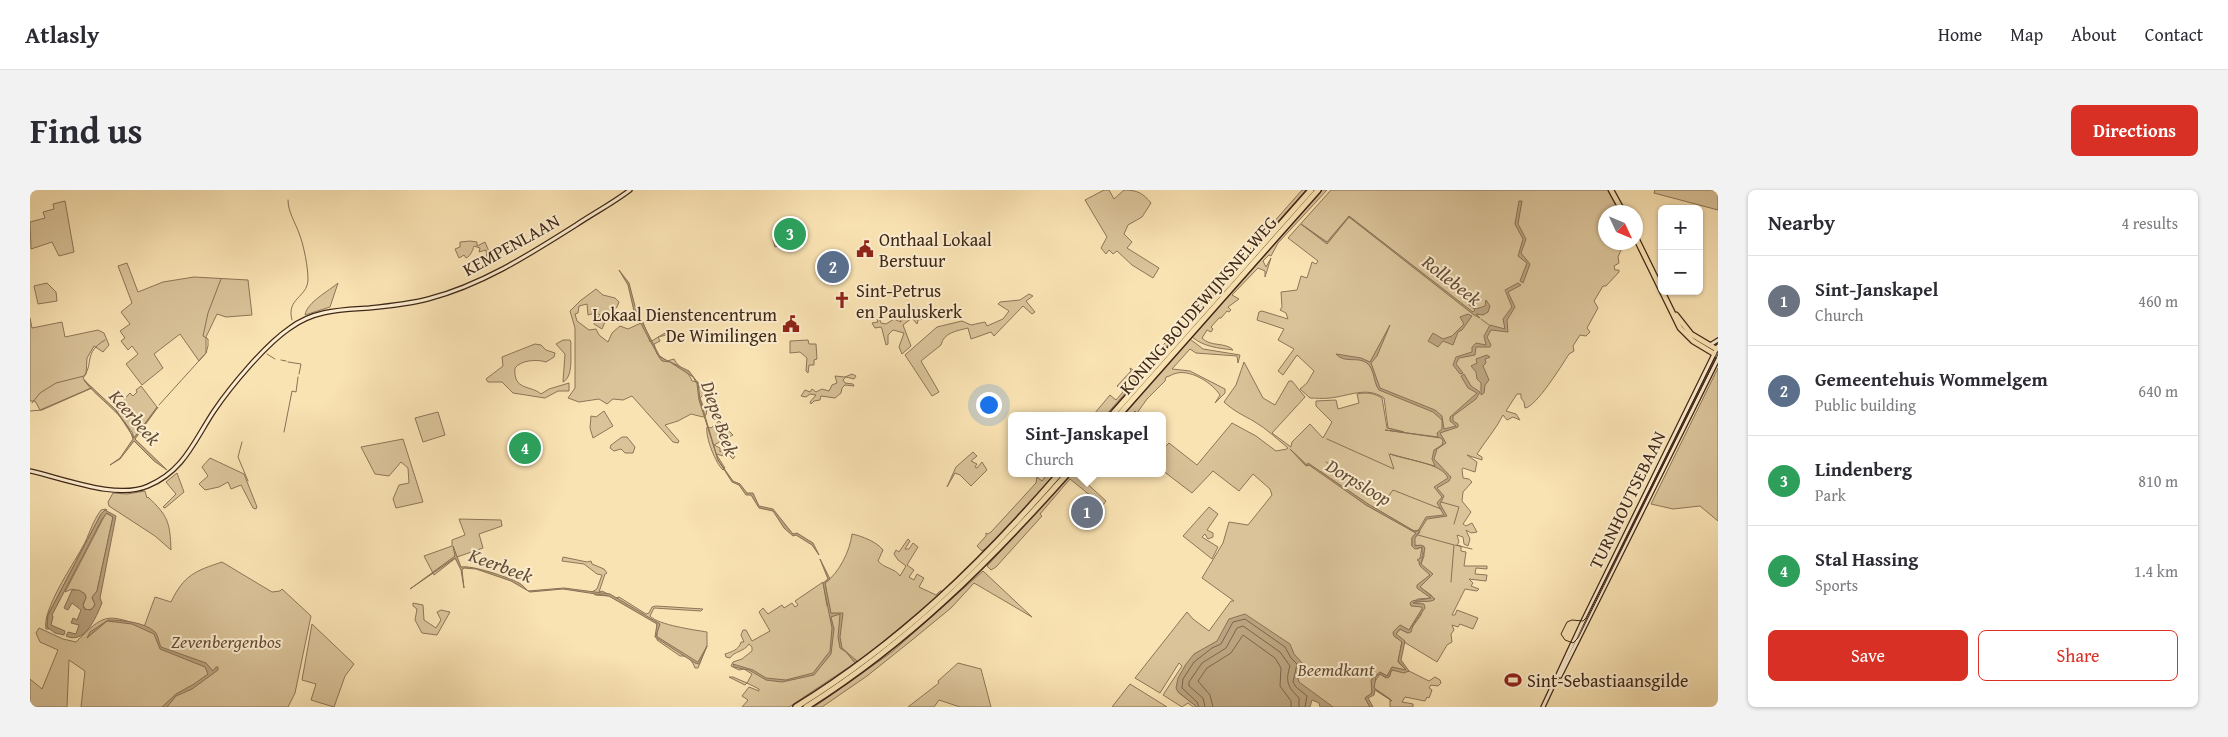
<!DOCTYPE html>
<meta charset="utf-8">
<style>
:root{--surface:#fff;--page:#f2f2f3;--text:#2b2b33;--muted:#7c7c81;--line:#e1e1e2;--accent:#d93025}
body{margin:0;font-family:"Gentium Book Plus",serif;background:var(--page);color:var(--text)}
.controls{position:absolute;right:15px;top:15px;display:grid;overflow:hidden;border-radius:8px;box-shadow:0 1px 4px #0004}
.controls button{width:45px;height:45px;display:grid;place-items:center;padding:0;border:0;border-bottom:1px solid var(--line);background:var(--surface);color:var(--text);font:25px sans-serif}
.compass{position:absolute;left:1568px;top:15px;width:45px;height:45px;border-radius:50%;background:var(--surface);box-shadow:0 1px 4px #0004;rotate:134deg}
.you{position:absolute;left:958px;top:214px;width:18px;height:18px;margin:-12px;border:4px solid #fff;border-radius:50%;background:#1a73e8;box-shadow:0 0 0 8px #1a73e833}
.badge{display:grid;place-items:center;width:32px;height:32px;border-radius:50%;background:var(--accent);color:#fff;font-size:16px;font-weight:700}
.pin{position:absolute;translate:-50% -50%;border:2px solid #fff;box-shadow:0 1px 5px #0006}
.popup{position:absolute;left:978px;top:222px;width:158px;height:65px;box-sizing:border-box;display:grid;place-content:center;border-radius:8px;background:var(--surface);filter:drop-shadow(0 1px 4px #0005);font-size:16px;white-space:nowrap;color:var(--muted)}
.popup b{font-size:19px;color:var(--text)}
.popup::after{content:'';position:absolute;left:50%;top:100%;margin-left:-10px;border:10px solid transparent;border-top-color:var(--surface)}
.list{margin:0;padding:0;list-style:none}
h2{display:flex;justify-content:space-between;align-items:center;height:65px;margin:0;padding:0 20px;font-size:21px}
h2 small{font-size:16px;font-weight:400;color:var(--muted)}
.list li{display:grid;grid-template-columns:32px 1fr auto;gap:15px;align-items:center;box-sizing:border-box;height:90px;padding:0 20px;border-top:1px solid var(--line)}
.list b{display:block;font-size:19px;white-space:nowrap}
.list p{margin:0;font-size:16px;white-space:nowrap;color:var(--muted)}
.list em{font-size:16px;font-style:normal;color:var(--muted)}
.actions{display:flex;gap:10px;padding:15px 20px}
.actions a{flex:1;padding:11px 0;border:1px solid var(--accent);border-radius:8px;text-align:center;font-size:18px;color:var(--accent)}
.actions .main{background:var(--accent);color:#fff}
.map{position:relative;flex:none;width:1688px;height:517px;overflow:hidden;border-radius:8px}
header{display:flex;align-items:center;gap:30px;box-sizing:border-box;height:70px;padding:0 25px;background:var(--surface);border-bottom:1px solid var(--line)}
header strong{font-size:24px}
nav{display:flex;gap:28px;margin-inline-start:auto;font-size:18px}
.intro{display:flex;align-items:center;justify-content:space-between;box-sizing:border-box;height:120px;padding:0 30px}
h1{margin:0;font-size:35px}
.button{padding:12px 22px;border-radius:8px;background:var(--accent);color:#fff;font-size:18px;font-weight:700}
main{display:flex;gap:30px;padding:0 30px}
aside{flex:1;background:var(--surface);border-radius:8px;box-shadow:0 1px 4px #0004}
.map>svg:first-child{display:block}
</style>
<header>
<strong>Atlasly</strong>
<nav><a>Home</a><a>Map</a><a>About</a><a>Contact</a></nav>
</header>
<div class="intro"><h1>Find us</h1><a class="button">Directions</a></div>
<main>
<div class="map">
<svg width="1688" height="517" viewBox="0 0 1688 517">
<rect width="100%" height="100%" fill="#fae3b3"/>
<filter id="stains"><feTurbulence type="fractalNoise" baseFrequency=".004" numOctaves="4"/><feColorMatrix values="0 0 0 0 .2 0 0 0 0 .09 0 0 0 0 .02 0 0 0 .5 -.17"/></filter>
<radialGradient id="worn" r=".72"><stop offset=".6" stop-color="#630" stop-opacity="0"/><stop offset="1" stop-color="#630" stop-opacity=".3"/></radialGradient>
<g fill="#dac399" stroke="#8c7558" fill-rule="evenodd">
<path d="M 1074,0 L 1079,0 L 1084,9 L 1094,0 C 1107,0 1113,3 1121,13 L 1112,27 L 1098,35 L 1094,44 L 1102,52 L 1097,58 L 1129,78 L 1123,88 L 1102,75 L 1087,61 L 1083,64 L 1079,60 L 1076,64 L 1071,58 L 1077,47 L 1055,10 Z"/>
<polygon points="1272,0 1276,0 1153,138 1174,111"/>
<path d="M 1292,0 L 1297,0 L 1248,53 L 1241,66 L 1239,65 L 1233,71 L 1236,77 L 1241,68 L 1235,87 L 1235,81 L 1228,78 L 1202,105 L 1209,109 L 1198,117 L 1201,120 L 1199,122 L 1197,121 L 1191,128 L 1189,128 L 1181,137 L 1183,139 L 1181,142 L 1177,140 L 1172,148 C 1180,157 1196,152 1203,160 C 1188,158 1174,157 1162,147 Z"/>
<path d="M 1301,0 L 1579,0 L 1590,22 L 1576,22 L 1576,52 L 1594,53 L 1588,67 L 1589,73 L 1584,76 L 1585,80 L 1589,80 L 1589,82 L 1576,96 L 1573,96 L 1564,111 L 1568,118 L 1557,138 L 1560,142 L 1556,146 L 1550,145 L 1543,156 L 1544,161 L 1539,164 C 1532,175 1506,217 1495,218 L 1494,212 L 1491,208 L 1491,204 L 1487,204 L 1476,221 L 1486,224 L 1490,230 L 1483,227 L 1477,230 L 1473,225 C 1466,239 1456,250 1447,264 L 1452,267 L 1452,270 L 1437,265 L 1447,272 L 1445,282 L 1433,278 L 1432,279 L 1433,288 L 1439,289 L 1442,292 L 1433,302 L 1432,311 L 1441,322 L 1433,334 L 1436,336 L 1442,333 L 1447,342 L 1441,343 L 1436,340 L 1440,349 L 1438,356 L 1434,354 L 1433,347 L 1427,345 L 1429,352 L 1427,355 L 1431,356 L 1431,361 L 1436,362 L 1434,376 L 1457,376 L 1457,379 L 1446,378 L 1445,384 L 1457,385 L 1456,391 L 1439,389 L 1443,393 L 1441,396 L 1449,399 L 1447,401 L 1435,399 L 1422,425 L 1425,425 L 1427,420 L 1448,428 L 1443,439 L 1430,434 L 1428,437 L 1422,435 L 1424,440 L 1421,444 L 1422,452 L 1417,455 L 1407,472 L 1374,452 L 1366,444 L 1370,439 L 1378,443 L 1391,425 L 1392,419 L 1379,440 L 1370,435 L 1363,443 L 1365,447 L 1372,451 L 1368,472 L 1378,482 L 1379,481 L 1399,491 L 1405,487 L 1410,490 L 1411,493 L 1408,496 L 1401,495 L 1399,498 L 1402,500 L 1399,508 L 1397,507 L 1395,511 L 1375,507 L 1372,512 L 1383,514 L 1383,517 L 1360,517 L 1360,509 L 1344,498 L 1343,494 L 1350,484 L 1356,488 L 1360,486 L 1361,480 L 1370,480 L 1362,477 L 1357,486 L 1350,482 L 1342,489 L 1342,503 L 1335,508 L 1340,517 L 1300,517 L 1192,447 L 1148,502 L 1167,517 L 1173,517 L 1163,517 L 1158,513 L 1152,517 L 1133,505 L 1152,476 L 1149,473 L 1130,503 L 1105,488 L 1157,422 L 1163,429 L 1179,441 L 1201,411 L 1204,411 L 1172,388 L 1193,353 L 1199,332 L 1218,335 L 1242,305 L 1240,299 L 1223,284 L 1209,301 L 1183,281 L 1162,303 L 1132,280 L 1132,260 L 1139,253 L 1167,275 L 1202,233 L 1226,246 L 1246,261 L 1257,259 L 1258,258 C 1247,249 1237,239 1225,232 C 1213,225 1205,222 1194,212 L 1206,195 L 1214,172 L 1233,208 L 1245,215 L 1259,191 L 1262,191 L 1275,207 L 1242,243 L 1261,257 L 1262,252 L 1280,234 L 1293,248 L 1302,232 L 1286,216 L 1286,211 L 1306,210 L 1308,219 L 1329,213 L 1327,204 C 1337,202 1344,203 1352,208 L 1357,238 L 1374,242 L 1358,238 L 1354,208 C 1337,196 1319,206 1300,208 C 1293,209 1286,208 1280,208 L 1270,199 L 1277,193 L 1284,181 L 1267,165 L 1253,185 L 1248,181 L 1264,159 L 1248,150 L 1254,139 L 1227,130 L 1229,122 L 1232,121 L 1258,129 L 1256,123 L 1250,120 L 1252,117 L 1251,102 L 1267,100 L 1271,86 L 1277,88 L 1282,72 L 1286,74 L 1288,71 L 1258,48 ZM 1291,282 L 1338,314 L 1384,341 L 1389,340 L 1390,342 L 1384,349 L 1384,355 L 1394,356 L 1394,366 L 1391,374 L 1401,386 L 1390,397 L 1401,405 L 1404,410 L 1380,413 L 1388,409 L 1401,408 L 1387,398 L 1388,395 L 1400,385 L 1389,374 L 1392,357 L 1387,359 L 1382,356 L 1382,348 L 1386,343 L 1336,315 Z"/>
<polygon points="1625,0 1688,0 1688,20 1624,3"/>
<polygon points="35,11 44,62 29,66 22,52 1,59 0,32 15,28 13,22 24,19 23,14"/>
<polygon points="769,31 774,50 745,57 743,50 745,45 749,44 747,38"/>
<path d="M 440,51 L 447,52 L 447,56 L 455,52 L 461,66 L 457,69 L 456,60 L 449,62 L 450,58 L 444,56 C 443,59 441,66 436,68 L 434,65 L 429,68 L 425,59 L 430,57 L 430,52 Z"/>
<polygon points="97,73 108,102 133,92 164,87 218,90 222,125 196,127 187,124 176,147 176,163 169,171 150,144 124,164 133,178 112,195 96,174 108,164 102,156 98,160 91,151 95,148 90,141 100,134 91,122 102,113 88,76"/>
<polygon points="17,93 26,102 27,111 8,114 4,96"/>
<path d="M 308,93 L 300,117 L 275,125 C 277,112 299,101 308,93 Z"/>
<path d="M 566,99 L 573,105 L 585,108 L 589,112 L 587,117 L 578,125 L 572,139 L 564,134 L 565,129 L 571,125 L 565,123 L 558,125 L 557,114 L 549,116 L 548,123 L 545,124 L 547,131 L 559,140 L 566,139 L 569,145 L 578,152 L 582,143 L 590,136 L 598,139 L 613,132 L 620,152 L 635,143 L 636,145 L 628,147 L 630,151 L 624,154 L 627,164 L 637,171 L 644,169 C 648,178 659,181 662,191 L 668,192 L 670,198 L 677,198 L 678,200 L 670,208 L 674,218 L 677,220 L 676,225 L 673,227 L 661,224 L 648,231 L 635,235 L 649,251 L 648,253 L 643,252 L 602,206 L 593,210 L 583,209 L 577,214 L 569,209 L 549,212 L 538,208 L 545,198 L 545,138 L 540,121 L 550,111 Z"/>
<path d="M 999,104 L 1003,106 L 996,111 L 1005,122 L 1002,124 L 993,116 L 964,146 L 961,142 L 941,149 L 938,138 C 927,141 914,142 911,155 L 891,171 L 909,202 L 902,206 L 875,165 L 907,137 L 932,131 L 941,135 L 955,132 L 957,136 L 973,129 L 979,121 L 968,114 L 970,112 L 990,110 Z"/>
<polygon points="884,118 895,119 900,124 897,128 888,130 887,134 882,128 873,135 881,156 872,164 869,157 874,143 863,140 858,145 858,154 856,155 852,139 851,137 845,138 842,133 848,132 847,129 849,128 851,133 856,134 864,129 871,132 870,127 872,124 878,126 879,122 883,122"/>
<polygon points="0,128 2,138 32,132 35,147 68,140 74,143 79,155 73,162 64,156 57,168 56,184 53,188 61,198 10,220 5,211 0,211"/>
<polygon points="1150,141 1075,226 1065,226 1064,224 1080,205 1086,210 1093,202 1087,196 1101,181 1100,178 1105,181 1111,180 1135,153"/>
<path d="M 1160,149 L 1173,159 L 1210,165 L 1208,173 L 1207,166 L 1166,163 L 1160,159 L 1142,179 L 1160,181 L 1195,199 L 1195,203 L 1185,213 L 1190,205 C 1183,194 1163,180 1147,183 C 1142,184 1141,186 1136,187 L 1135,191 L 1117,209 L 1107,223 L 1105,221 L 1100,226 L 1092,226 Z"/>
<path d="M 533,150 L 540,150 L 541,153 C 540,165 544,186 533,192 L 535,164 L 526,154 Z"/>
<polygon points="778,150 779,154 786,154 787,169 784,170 784,175 779,175 778,183 776,181 777,168 770,162 760,163 760,151"/>
<path d="M 505,154 L 511,155 L 516,160 L 525,163 L 524,167 L 516,172 C 507,169 491,170 485,178 C 483,201 501,195 511,204 L 519,199 L 539,193 L 539,201 L 528,201 L 515,208 L 483,203 L 472,192 L 458,192 L 456,189 L 473,176 L 472,167 Z"/>
<polygon points="1688,178 1688,331 1670,316 1643,319 1621,314"/>
<polygon points="822,184 826,186 824,189 816,187 813,190 815,193 823,194 824,196 815,195 812,198 811,203 805,208 791,206 790,210 784,211 781,214 780,212 786,205 780,204 776,207 771,206 775,200 780,202 782,199 786,202 792,199 799,201 802,195 807,193 805,186 815,187"/>
<polygon points="111,196 127,217 104,248 102,242 85,219 100,203 103,206 107,202 106,200"/>
<polygon points="574,221 583,236 563,248 560,238 561,226 566,227"/>
<polygon points="408,222 415,245 393,252 385,228"/>
<path d="M 689,231 L 703,245 L 684,255 L 690,258 L 690,262 L 693,259 L 705,266 L 703,269 L 700,266 L 701,264 L 696,262 L 694,266 L 686,264 L 695,278 L 693,280 C 686,274 675,247 677,237 L 681,238 Z"/>
<polygon points="592,247 597,247 605,257 603,263 595,263 591,259 584,261 580,258 581,255"/>
<polygon points="373,249 393,312 366,318 363,309 369,295 379,293 378,278 371,272 359,286 345,284 331,257"/>
<polygon points="943,262 947,266 941,271 947,274 945,277 947,278 952,272 957,280 941,296 930,285 925,283 917,297 926,277"/>
<polygon points="180,268 214,284 227,317 226,319 223,318 211,295 201,299 198,292 189,297 175,300 169,294 178,286 172,277"/>
<polygon points="147,283 154,302 135,318 133,317 146,304 136,292"/>
<polygon points="1018,283 1026,283 963,353 952,361 947,356 956,346 956,343 958,344 961,342 1006,293 1007,287 1012,291"/>
<polygon points="1042,283 1055,283 1052,289 1076,311 1067,323 1065,322 1065,315 1062,314 1055,320 1055,325 1060,322 1066,326 1060,333 1042,319 1049,310 1056,311 1061,306 1040,289 1010,324 1012,326 966,377 961,380 957,376"/>
<path d="M 115,301 L 117,308 L 118,307 C 138,326 140,332 141,360 L 125,346 L 79,316 L 78,312 L 83,303 L 97,304 Z"/>
<polygon points="1179,317 1188,324 1177,340 1183,343 1183,347 1178,349 1175,344 1172,347 1188,357 1182,369 1153,346"/>
<path d="M 76,319 L 77,320 L 74,321 L 71,324 L 18,425 L 17,437 L 19,439 L 16,439 C 12,420 42,376 52,358 C 59,346 62,332 71,320 Z"/>
<polygon points="76,323 83,327 67,401 62,408 65,414 62,419 57,420 53,416 56,407 54,403 42,399 35,402"/>
<polygon points="429,329 471,330 472,336 449,344 453,358 427,367 404,385 394,366 422,356 422,350 435,345"/>
<path d="M 822,344 C 832,346 847,352 853,360 L 848,371 C 855,379 865,378 870,386 L 876,376 L 868,370 L 864,364 L 866,360 L 869,362 L 878,349 L 880,351 L 875,359 L 879,359 L 883,353 L 888,357 L 877,375 L 884,380 L 879,387 L 884,390 L 887,384 L 894,388 L 889,397 L 906,405 L 910,401 L 914,401 L 837,465 L 759,517 L 712,517 L 718,510 L 712,506 L 719,497 L 729,501 L 729,499 L 717,493 L 715,495 L 699,487 L 703,487 L 717,493 L 722,484 L 714,479 L 709,480 L 701,476 L 703,472 L 712,469 L 722,461 L 722,457 L 719,454 C 714,462 704,461 700,468 L 696,467 L 695,464 C 701,462 709,460 711,452 L 714,452 L 711,445 L 713,440 L 716,440 L 722,451 L 740,441 L 729,422 L 733,418 L 738,424 L 752,415 L 754,418 L 762,413 L 765,417 L 768,415 L 765,411 L 793,392 L 797,416 L 799,416 L 795,393 C 809,383 820,361 822,344 Z"/>
<path d="M 533,367 L 557,372 L 561,371 L 562,374 L 574,379 L 577,383 L 575,384 L 569,402 L 572,401 L 586,408 L 589,407 L 616,424 L 619,423 L 622,417 L 626,416 L 673,419 L 671,421 L 624,418 L 620,426 C 628,435 665,440 677,442 L 677,456 L 668,478 L 665,478 C 663,472 658,465 650,466 L 627,450 L 627,433 L 579,406 L 565,405 L 562,402 L 567,399 L 572,385 L 567,384 L 554,374 L 532,371 Z"/>
<path d="M 192,372 L 242,402 L 250,401 L 252,399 L 281,426 L 265,503 L 258,517 L 51,517 L 55,481 L 39,470 L 37,517 L 0,517 L 0,489 L 12,499 L 28,460 L 10,452 L 6,443 L 9,438 L 33,449 L 46,452 C 74,424 76,423 114,437 L 125,407 L 141,412 C 154,385 165,381 192,372 Z"/>
<polygon points="953,381 1002,427 944,393 921,418 882,450 837,486 792,517 784,517 862,462"/>
<polygon points="383,413 393,415 394,430 406,438 411,430 407,422 411,420 420,422 407,445 392,443 385,430 387,419 383,416"/>
<polygon points="282,434 324,474 315,486 304,517 281,510 286,494 272,490"/>
<polygon points="928,473 951,479 961,517 930,517 909,510 904,517 878,517 909,493 908,491"/>
<polygon points="1100,494 1137,517 1082,517"/>
</g>
<g fill="#baa37e" stroke="#897155">
<polygon points="1489,11 1492,11 1488,34 1496,49 1491,63 1500,74 1493,93 1490,91 1497,73 1488,66 1493,49 1485,34"/>
<polygon points="1319,26 1443,122 1445,120 1438,114 1446,119 1455,116 1456,110 1460,116 1458,122 1453,125 1446,124 1450,128 1444,125 1319,27 1297,54 1271,34 1297,52"/>
<polygon points="589,80 599,93 606,120 630,167 659,181 668,193 670,209 688,270 703,291 710,294 717,303 723,303 729,316 743,319 763,344 767,343 783,353 789,365 782,355 766,345 763,346 754,338 743,321 729,318 721,305 716,305 709,295 702,292 688,270 669,210 667,194 663,187 640,172 632,171 629,167 604,121 598,95"/>
<polygon points="1488,93 1491,95 1478,102 1485,117 1477,130 1478,142 1461,140 1457,147 1461,155 1460,157 1446,157 1445,165 1429,168 1426,174 1433,183 1430,184 1423,175 1426,167 1442,162 1442,157 1446,153 1456,155 1454,146 1460,135 1475,139 1473,129 1482,117 1475,100"/>
<polygon points="1438,124 1442,126 1432,140 1428,142 1423,155 1413,151 1408,157 1398,151 1403,143 1413,149 1422,146 1434,134 1430,127"/>
<path d="M 1360,135 L 1347,166 L 1341,173 L 1350,198 L 1405,220 L 1412,226 L 1414,239 L 1426,236 L 1420,231 L 1420,227 L 1447,203 L 1438,198 L 1431,186 L 1434,184 L 1441,196 L 1450,202 L 1446,209 L 1423,226 L 1423,231 L 1428,234 L 1428,237 L 1410,243 L 1416,253 L 1407,259 L 1404,269 L 1421,287 L 1419,291 L 1407,298 L 1414,306 L 1410,314 L 1417,326 L 1397,329 L 1385,348 L 1385,356 L 1391,355 L 1395,358 L 1391,374 L 1403,384 L 1390,397 L 1405,409 C 1399,414 1390,409 1383,413 L 1394,414 L 1395,418 L 1383,435 L 1381,442 L 1378,443 L 1370,439 L 1366,444 L 1375,451 L 1371,470 L 1379,481 L 1374,483 L 1362,480 L 1358,488 L 1350,484 L 1346,487 L 1344,498 L 1362,511 L 1345,500 L 1344,505 L 1338,508 L 1343,517 L 1340,517 L 1335,508 L 1342,503 L 1341,490 L 1350,482 L 1357,486 L 1362,477 L 1376,480 L 1368,471 L 1372,452 L 1364,446 L 1363,442 L 1370,435 L 1379,440 L 1392,419 L 1392,417 L 1381,416 L 1380,413 L 1382,411 L 1401,408 L 1387,398 L 1387,395 L 1400,385 L 1390,376 L 1389,371 L 1387,370 L 1392,367 L 1392,357 L 1385,359 L 1382,356 L 1382,348 L 1386,343 L 1336,315 L 1279,275 L 1276,276 L 1260,259 L 1277,275 L 1278,273 L 1338,314 L 1384,341 L 1388,341 L 1396,327 L 1414,325 L 1407,313 L 1412,307 L 1404,297 L 1418,288 C 1412,273 1376,270 1360,264 L 1405,276 L 1402,269 L 1404,260 L 1412,255 L 1413,251 L 1411,248 L 1355,240 L 1408,247 L 1407,243 L 1412,239 L 1412,230 L 1403,222 L 1349,200 C 1343,192 1345,180 1337,173 C 1327,166 1315,174 1306,164 L 1331,168 L 1340,172 Z"/>
<polygon points="1457,165 1460,167 1455,169 1456,173 1453,176 1459,190 1455,195 1454,203 1451,205 1451,193 1447,189 1446,182 1441,176 1447,173 1446,169"/>
<path d="M 54,190 L 85,219 L 104,248 L 128,217 L 105,249 L 137,280 L 124,271 L 104,251 L 90,269 L 80,275 L 90,268 L 103,249 C 96,224 68,210 54,190 Z"/>
<path d="M 75,320 L 86,326 L 70,408 L 72,413 C 66,427 55,455 36,446 L 38,442 L 46,444 L 49,435 L 41,433 L 43,428 L 47,430 L 51,420 L 42,413 L 38,420 L 34,418 L 42,400 L 49,400 L 55,404 L 56,408 L 53,414 L 54,419 L 61,420 L 65,415 L 62,407 L 67,401 L 83,327 L 77,323 L 72,329 L 22,425 L 23,427 L 21,435 L 35,441 L 34,445 L 25,443 L 17,437 L 18,425 L 71,324 Z"/>
<path d="M 423,356 L 431,377 C 442,375 478,387 489,393 C 493,395 495,398 498,401 L 534,398 L 580,404 L 630,434 L 626,446 L 666,471 L 668,472 L 677,456 L 669,474 L 665,473 L 625,447 L 627,434 L 579,406 L 533,399 L 500,402 L 481,391 L 446,379 L 434,378 L 432,380 L 434,398 L 431,380 L 425,368 L 380,399 L 425,366 Z"/>
<polygon points="790,369 800,389 795,393 801,423 813,423 810,447 812,458 827,471 825,473 816,462 810,458 808,447 810,424 801,427 804,439 801,464 784,485 752,492 736,490 719,480 704,477 703,474 723,480 736,488 756,490 783,483 800,461 802,438 793,393 798,389"/>
<polygon points="1215,424 1260,454 1264,464 1273,474 1268,489 1269,492 1303,517 1290,517 1289,513 1282,510 1280,517 1167,517 1148,502 1146,498 1148,488 1156,474 1164,464 1187,451 1199,429"/>
<path d="M 78,430 C 91,430 115,432 125,442 C 128,445 129,453 131,457 L 176,473 L 183,481 L 186,477 L 188,477 L 188,480 L 162,499 L 146,506 L 137,517 L 132,517 L 146,504 L 164,494 L 178,484 L 175,477 L 130,459 L 124,444 L 102,434 L 77,431 L 57,448 L 60,442 Z"/>
</g>
<g fill="none" stroke-linecap="round" stroke-linejoin="round">
<g stroke="#7c654b" stroke-width="1">
<polyline points="1169,517 1167,512 1152,498 1153,489 1164,472 1182,458 1191,454 1203,432 1215,429 1255,457 1261,468 1267,474 1263,492 1266,497 1277,506 1275,517"/>
<path d="M 1175,517 L 1173,508 L 1159,496 L 1159,492 L 1172,473 L 1196,458 L 1207,438 L 1213,436 L 1250,462 L 1260,476 C 1255,492 1258,497 1269,508 L 1269,517"/>
<polyline points="1183,517 1180,505 1168,491 1177,478 1201,463 1213,445 1245,468 1251,478 1250,496 1261,511 1261,517"/>
</g>
<g stroke="#897155" stroke-width="1">
<path d="M 258,10 C 258,22 265,32 269,43 C 274,56 278,77 278,90 C 277,108 256,108 262,130"/>
<polyline points="1451,129 1459,135"/>
<polyline points="237,164 245,169"/>
<polyline points="251,170 256,171"/>
<polyline points="258,172 271,174 269,184"/>
<path d="M 2,213 L 10,203 L 26,193 L 54,186 C 64,173 53,163 75,150"/>
<polyline points="129,215 176,163 178,156 178,149 173,146 178,123 191,89"/>
<polyline points="0,221 12,220 62,198"/>
<polyline points="254,242 262,201 266,202 268,187"/>
<polyline points="1297,249 1364,279 1359,264"/>
<polyline points="212,252 208,267 218,291"/>
<polyline points="1296,272 1355,311 1363,300 1411,319"/>
<polyline points="1411,312 1429,317 1424,334"/>
<polyline points="1388,345 1424,355 1421,392"/>
<polyline points="1425,355 1442,359"/>
</g>
<g stroke="#3f2718" stroke-width="5.5">
<g id="secondary">
<polyline points="1680,155 1688,150"/>
<path d="M 0,281 C 33,288 86,310 118,296 C 154,281 164,251 184,221 C 201,196 235,155 260,138 C 284,120 310,120 339,118 C 359,116 379,114 398,109 C 452,95 500,64 546,35 C 564,23 583,13 600,0"/>
<polyline points="1530,486 1688,169"/>
<polyline points="1513,517 1553,431 1688,156"/>
</g>
</g>
<g stroke="#3f2718" stroke-width="7">
<g id="primary">
<polyline points="1581,0 1593,22"/>
<polyline points="1606,48 1650,138 1663,151 1688,166"/>
<polyline points="1646,125 1661,144 1688,160"/>
</g>
</g>
<g stroke="#3f2718" stroke-width="8">
<g id="highway">
<polyline points="1081,226 1281,0"/>
<polyline points="1088,226 1288,0"/>
<path d="M 766,517 C 871,452 950,375 1030,283"/>
<path d="M 776,517 C 878,453 958,373 1038,283"/>
</g>
</g>
<use href="#secondary" stroke="#fcedce" stroke-width="3"/>
<use href="#primary" stroke="#fae3b3" stroke-width="4.5"/>
<use href="#highway" stroke="#fae3b3" stroke-width="5"/>
<polyline stroke="#3f2718" stroke-width="1" points="1688,161 1556,428 1553,431 1542,430 1537,432 1531,444 1535,450 1543,453 1548,448 1688,164"/>
</g>
<defs>
<g id="civic-bare" transform="scale(1.35)"><path d="M-.6-6.5H3V-4.5H.6V-3L4-1V1h2V6H-6V1h2V-1L-.6-3ZM-1.2 2.5V6h2.4V2.5Z" fill="#8f2418" stroke="#fcedce" stroke-width="2.5" paint-order="stroke"/></g>
<g id="church-bare" transform="scale(1.35)"><path d="M-1.2-6h2.4v3.5h3.3v2.4h-3.3V6h-2.4V-.1h-3.3v-2.4h3.3Z" fill="#8f2418" stroke="#fcedce" stroke-width="2.5" paint-order="stroke"/></g>
<g id="stadium-bare" transform="scale(1.35)"><path d="M0-5a6.5 5 0 1 0 0 10a6.5 5 0 1 0 0-10ZM-3.5-1.8h7v3.6h-7Z" fill="#8f2418" stroke="#fcedce" stroke-width="2.5" paint-order="stroke"/></g>
</defs>
<g fill-rule="evenodd">
<use href="#civic-bare" x="835" y="59"/>
<use href="#church-bare" x="812" y="110"/>
<use href="#civic-bare" x="761" y="134"/>
<use href="#stadium-bare" x="1483" y="490"/>
</g>
<g text-anchor="middle" dominant-baseline="central" stroke-width="4" stroke-linejoin="round" paint-order="stroke">
<g font-size="18" fill="#3f2718" stroke="#fcedce" text-anchor="start">
<text x="849" y="49">Onthaal Lokaal<tspan x="849" dy="21">Berstuur</tspan></text>
<text x="826" y="100">Sint-Petrus<tspan x="826" dy="21">en Pauluskerk</tspan></text>
<text x="747" y="124" text-anchor="end">Lokaal Dienstencentrum<tspan x="747" dy="21">De Wimilingen</tspan></text>
<text x="1497" y="490">Sint-Sebastiaansgilde</text>
</g>
<g font-size="18" fill="#3f2718" stroke="#fcedce">
<text transform="translate(481 55) rotate(-29)">KEMPENLAAN</text>
<text transform="translate(1168 115) rotate(-49)">KONING BOUDEWIJNSNELWEG</text>
<text transform="translate(1597 310) rotate(-64)">TURNHOUTSEBAAN</text>
</g>
<g font-size="18" font-style="italic" fill="#664e38" stroke="#fcedce">
<text x="196" y="451">Zevenbergenbos</text>
<text x="1306" y="479">Beemdkant</text>
</g>
<g font-size="19" font-style="italic" fill="#644c37" stroke="#fcedce">
<text transform="translate(1422 90) rotate(38)">Rollebeek</text>
<text transform="translate(105 227) rotate(49)">Keerbeek</text>
<text transform="translate(690 228) rotate(71)">Diepe Beek</text>
<text transform="translate(1329 292) rotate(31)">Dorpsloop</text>
<text transform="translate(471 375) rotate(20)">Keerbeek</text>
</g>
</g>
<rect width="100%" height="100%" filter="url(#stains)"/>
<rect width="100%" height="100%" fill="url(#worn)"/>
</svg>
<div class="controls">
<button>+</button>
<button>−</button>
</div>
<svg class="compass" viewBox="-18 -18 36 36"><path d="M0-13l5 13h-10z" fill="#e53935"/><path d="M0 13l5-13h-10z" fill="#7c7c81"/></svg>
<div class="you"></div>
<div class="pin badge" style="left:1057px;top:322px;background:#6b7280">1</div>
<div class="popup"><b>Sint-Janskapel</b>Church</div>
<div class="pin badge" style="left:803px;top:77px;background:#5c6f8a">2</div>
<div class="pin badge" style="left:760px;top:44px;background:#2e9e5b">3</div>
<div class="pin badge" style="left:495px;top:258px;background:#2e9e5b">4</div>
</div>
<aside>
<h2>Nearby<small>4 results</small></h2>
<ul class="list">
<li><span class="badge" style="background:#6b7280">1</span><div><b>Sint-Janskapel</b><p>Church</p></div><em>460 m</em></li>
<li><span class="badge" style="background:#5c6f8a">2</span><div><b>Gemeentehuis Wommelgem</b><p>Public building</p></div><em>640 m</em></li>
<li><span class="badge" style="background:#2e9e5b">3</span><div><b>Lindenberg</b><p>Park</p></div><em>810 m</em></li>
<li><span class="badge" style="background:#2e9e5b">4</span><div><b>Stal Hassing</b><p>Sports</p></div><em>1.4 km</em></li>
</ul>
<div class="actions"><a class="main">Save</a><a>Share</a></div>
</aside>
</main>
